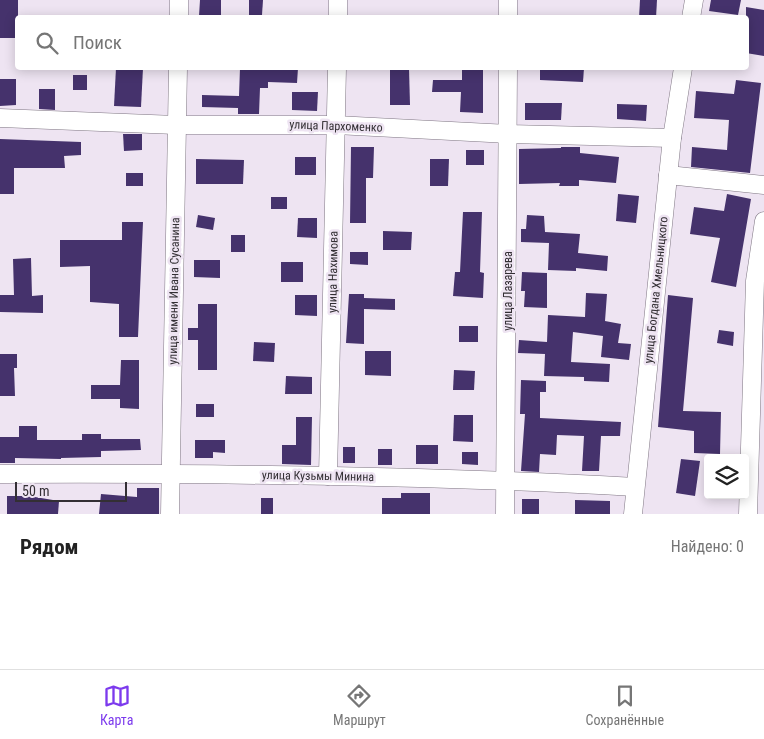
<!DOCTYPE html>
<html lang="ru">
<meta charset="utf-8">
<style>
:root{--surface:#fff;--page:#f6f6f6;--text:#222;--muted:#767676;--line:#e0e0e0;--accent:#7c3aed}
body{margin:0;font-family:"Roboto Condensed",sans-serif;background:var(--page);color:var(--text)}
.controls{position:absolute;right:15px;bottom:15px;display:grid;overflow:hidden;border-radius:5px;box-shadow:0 2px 12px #0003}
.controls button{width:45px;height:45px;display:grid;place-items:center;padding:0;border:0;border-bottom:1px solid var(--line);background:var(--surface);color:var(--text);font:25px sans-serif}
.scale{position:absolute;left:15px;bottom:12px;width:112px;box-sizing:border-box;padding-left:5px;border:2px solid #332f34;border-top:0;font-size:14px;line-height:18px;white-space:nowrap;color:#332f34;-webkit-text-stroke:4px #eee4f2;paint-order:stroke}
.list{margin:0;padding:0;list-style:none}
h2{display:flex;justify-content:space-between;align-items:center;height:65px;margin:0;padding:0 20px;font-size:21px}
h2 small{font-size:16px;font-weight:400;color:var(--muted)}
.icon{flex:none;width:28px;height:28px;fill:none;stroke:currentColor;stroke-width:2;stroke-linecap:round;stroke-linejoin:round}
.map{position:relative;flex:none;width:764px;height:514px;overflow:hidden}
.search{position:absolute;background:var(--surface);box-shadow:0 2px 12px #0003;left:15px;right:15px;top:15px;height:55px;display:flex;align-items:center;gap:12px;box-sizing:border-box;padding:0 18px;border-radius:5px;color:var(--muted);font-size:19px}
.sheet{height:155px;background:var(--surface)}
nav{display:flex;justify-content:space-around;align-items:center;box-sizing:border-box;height:70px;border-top:1px solid var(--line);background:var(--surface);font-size:14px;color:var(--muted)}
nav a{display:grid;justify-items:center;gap:2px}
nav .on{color:var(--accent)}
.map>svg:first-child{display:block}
</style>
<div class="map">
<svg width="764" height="514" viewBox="0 0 764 514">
<rect width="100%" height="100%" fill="#eee4f2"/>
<g fill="#45326c">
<rect x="0" y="0" width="18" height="38"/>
<polygon points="200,0 221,0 221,16 199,16"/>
<polygon points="249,0 263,0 262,15 249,15"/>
<polygon points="640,0 657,0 656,18 639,18"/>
<polygon points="711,0 741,0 738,15 709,11"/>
<polygon points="746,7 764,10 764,56 746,53"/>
<polygon points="116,68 143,68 141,107 114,106"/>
<polygon points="240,68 298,68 297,83 268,82 268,88 260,88 259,114 238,114 238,108 202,107 202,95 239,96"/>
<polygon points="390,68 409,68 410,105 390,105"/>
<polygon points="462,68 483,68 483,113 460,112 461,92 432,92 433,80 462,80"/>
<polygon points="540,68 584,68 583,82 540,80"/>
<rect x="73" y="75" width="14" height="15"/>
<polygon points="0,79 16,79 16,105 0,106"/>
<polygon points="736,80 761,83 750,173 691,167 692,147 727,150 729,120 694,118 696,91 734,94"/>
<polygon points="39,89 55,89 55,110 39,109"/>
<polygon points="292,92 318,92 317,111 292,110"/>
<polygon points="525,103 562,103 561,120 525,120"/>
<polygon points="617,104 647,105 646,121 617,119"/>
<polygon points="123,134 142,134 142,150 124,151"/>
<polygon points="0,139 81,142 81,155 64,156 65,168 14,168 14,194 0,194"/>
<polygon points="351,147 374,147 373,178 366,178 366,223 350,223"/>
<polygon points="561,147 580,147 580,153 619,157 616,183 579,180 579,186 559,186 560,183 519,184 519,149 561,148"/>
<rect x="466" y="150" width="18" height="15"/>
<rect x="295" y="157" width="21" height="18"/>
<polygon points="196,159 244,160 243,184 196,184"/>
<polygon points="430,159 449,159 448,186 430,186"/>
<rect x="126" y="173" width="17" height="13"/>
<polygon points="618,194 639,196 636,223 616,221"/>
<polygon points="727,194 751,199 736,287 711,282 720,238 690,234 694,207 724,211"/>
<rect x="271" y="197" width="16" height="12"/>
<polygon points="463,212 482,212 480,272 484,273 483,298 453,296 455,272 460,272"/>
<polygon points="198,215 215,218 213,230 196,227"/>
<polygon points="527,215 544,216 545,232 580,234 578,253 608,256 607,271 576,268 576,271 548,270 549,243 521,242 521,229 526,229"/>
<polygon points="298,218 317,218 317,238 297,237"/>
<polygon points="122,222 143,222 138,337 119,337 119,304 90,302 90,266 60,267 60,240 122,240"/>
<polygon points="383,231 412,232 411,250 383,250"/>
<rect x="231" y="235" width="14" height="17"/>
<polygon points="350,252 368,252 368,265 350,264"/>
<polygon points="31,258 32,296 43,295 43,313 0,312 0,295 14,295 13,259"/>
<polygon points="194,260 220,260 220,278 194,277"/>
<rect x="281" y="262" width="22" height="20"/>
<polygon points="522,272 547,273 547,308 524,307 525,291 521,291"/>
<polygon points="586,293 607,294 605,321 621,324 618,343 631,344 629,360 601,357 603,336 573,332 571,362 610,364 609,382 584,381 584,377 544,376 545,354 518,353 519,340 547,342 548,315 585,317"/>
<polygon points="349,294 364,294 364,298 395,299 395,310 364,309 364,344 346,343"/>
<polygon points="295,295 317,295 317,316 295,315"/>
<polygon points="668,295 693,298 683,411 721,412 720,454 694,453 694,431 658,427"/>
<polygon points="198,304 217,304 217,370 198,370 198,340 188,340 188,328 198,328"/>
<rect x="459" y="326" width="19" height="16"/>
<polygon points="719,330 734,332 733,346 717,343"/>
<polygon points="254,342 275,343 274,362 253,361"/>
<polygon points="365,351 391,351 391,376 365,375"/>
<polygon points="0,354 17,354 17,368 14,368 15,396 0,396"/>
<polygon points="121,360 139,360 139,409 120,408 120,399 91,399 91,385 120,385"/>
<polygon points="454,370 475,371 474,390 453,390"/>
<polygon points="286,376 312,377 312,394 285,394"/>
<polygon points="521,380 546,381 546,392 540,392 540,418 621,422 620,436 601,436 599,471 582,471 584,436 557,435 556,455 540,454 539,472 521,471 525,414 520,414"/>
<rect x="196" y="404" width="18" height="13"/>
<polygon points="454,415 473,415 473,442 453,441"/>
<polygon points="296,417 312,417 311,465 282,464 282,445 296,445"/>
<polygon points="19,426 37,426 37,440 82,440 82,434 101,434 101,439 140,439 141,450 101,451 101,457 61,458 61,459 15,458 15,463 0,463 0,437 19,437"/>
<polygon points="195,440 225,440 225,453 213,452 213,458 195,458"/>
<rect x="416" y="445" width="22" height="19"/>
<rect x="343" y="447" width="12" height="16"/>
<rect x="378" y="449" width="14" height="16"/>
<polygon points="462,452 478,452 478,465 462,464"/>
<polygon points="681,459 700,461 695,496 676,493"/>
<polygon points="137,488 159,488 159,514 99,514 101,494 137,497"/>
<polygon points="401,493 430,493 430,514 382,514 382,498 401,498"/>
<polygon points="7,496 29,496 59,501 58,514 7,514"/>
<rect x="261" y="498" width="12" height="16"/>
<rect x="522" y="499" width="17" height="15"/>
<polygon points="575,500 610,501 610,514 575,514"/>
</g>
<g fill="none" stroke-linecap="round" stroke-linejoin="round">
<g stroke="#7f7683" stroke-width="19">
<g id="minor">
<polyline points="508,0 508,18"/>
<polyline points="179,18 179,0"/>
<polyline points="338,18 338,0"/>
<polyline points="691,18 694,0"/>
<polyline points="0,118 176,125 336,125 509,134 672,138"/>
<polyline points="668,175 764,185"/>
<path d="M 0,474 C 212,473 424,475 635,487"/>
<polyline points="328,476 337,68"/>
<polyline points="170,514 178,68"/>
<polyline points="505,514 508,68"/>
<polyline points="633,514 672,138 683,68"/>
<polyline points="748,514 755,281 764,221"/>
</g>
</g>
<use href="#minor" stroke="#fff" stroke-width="18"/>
</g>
<g text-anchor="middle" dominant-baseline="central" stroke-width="5" stroke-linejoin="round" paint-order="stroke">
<g font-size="12" fill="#332f34" stroke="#eee4f2">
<text transform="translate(336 126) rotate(2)">улица Пархоменко</text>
<text transform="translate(333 272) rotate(-89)">улица Нахимова</text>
<text transform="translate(656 290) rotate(-84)">улица Богдана Хмельницкого</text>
<text transform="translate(174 291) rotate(-89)">улица имени Ивана Сусанина</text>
<text transform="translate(508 291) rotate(-90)">улица Лазарева</text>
<text transform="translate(318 476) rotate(1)">улица Кузьмы Минина</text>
</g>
</g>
</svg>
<div class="controls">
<button><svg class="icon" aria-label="layers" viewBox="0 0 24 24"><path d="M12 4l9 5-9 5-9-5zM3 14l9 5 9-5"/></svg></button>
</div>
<div class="scale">50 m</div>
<div class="search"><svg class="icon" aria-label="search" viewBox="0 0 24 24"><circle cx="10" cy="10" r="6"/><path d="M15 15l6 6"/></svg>Поиск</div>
</div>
<section class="sheet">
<h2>Рядом<small>Найдено: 0</small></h2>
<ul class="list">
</ul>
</section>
<nav>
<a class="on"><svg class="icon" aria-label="map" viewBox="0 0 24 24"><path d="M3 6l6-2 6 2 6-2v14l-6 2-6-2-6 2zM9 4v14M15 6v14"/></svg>Карта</a>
<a><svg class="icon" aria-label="directions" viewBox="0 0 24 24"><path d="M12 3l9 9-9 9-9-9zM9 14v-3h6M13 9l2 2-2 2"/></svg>Маршрут</a>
<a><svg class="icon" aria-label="saved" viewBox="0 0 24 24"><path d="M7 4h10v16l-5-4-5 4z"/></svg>Сохранённые</a>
</nav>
